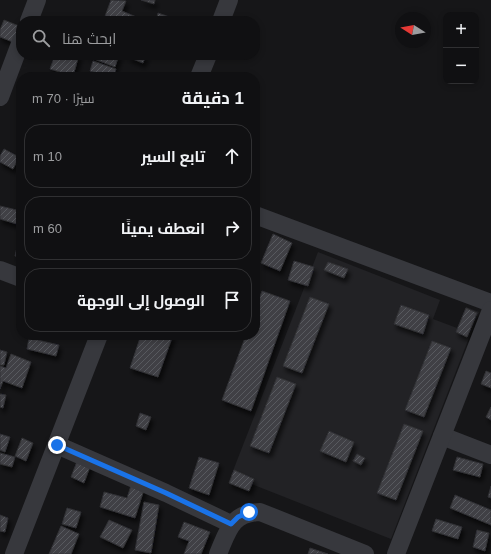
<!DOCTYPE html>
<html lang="ar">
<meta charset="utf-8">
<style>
:root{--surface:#101012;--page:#1e1e20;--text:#f1f3f6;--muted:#9c9d9f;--line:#303032}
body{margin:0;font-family:Arial,Cairo,sans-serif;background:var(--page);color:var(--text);direction:rtl}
.controls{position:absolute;right:12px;top:12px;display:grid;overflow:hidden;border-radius:8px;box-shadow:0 2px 6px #0003}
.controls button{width:36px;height:36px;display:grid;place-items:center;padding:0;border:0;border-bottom:1px solid var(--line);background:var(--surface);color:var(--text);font:20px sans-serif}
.compass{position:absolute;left:395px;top:12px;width:36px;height:36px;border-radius:50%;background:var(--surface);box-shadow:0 2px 6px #0003;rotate:281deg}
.stop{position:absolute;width:12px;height:12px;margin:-9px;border:3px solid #1a73e8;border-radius:50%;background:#fff}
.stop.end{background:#1a73e8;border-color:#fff;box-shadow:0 1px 4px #0008}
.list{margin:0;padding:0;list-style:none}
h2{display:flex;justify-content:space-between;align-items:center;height:52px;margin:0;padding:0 16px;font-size:17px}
h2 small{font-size:13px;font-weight:400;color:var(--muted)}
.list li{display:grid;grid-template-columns:26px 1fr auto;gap:12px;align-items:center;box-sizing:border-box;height:64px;margin:0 8px 8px;padding:0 8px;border:1px solid var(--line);border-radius:16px}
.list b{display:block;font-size:15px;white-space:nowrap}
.list em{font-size:13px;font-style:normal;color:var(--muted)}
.icon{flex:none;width:22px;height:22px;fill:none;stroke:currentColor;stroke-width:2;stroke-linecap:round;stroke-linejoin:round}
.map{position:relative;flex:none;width:491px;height:554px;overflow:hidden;direction:ltr}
.search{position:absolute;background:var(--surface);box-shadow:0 2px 6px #0003;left:16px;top:16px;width:244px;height:44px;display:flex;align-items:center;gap:10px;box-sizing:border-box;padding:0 14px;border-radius:16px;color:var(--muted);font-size:15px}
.panel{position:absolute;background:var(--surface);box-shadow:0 2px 6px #0003;left:16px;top:72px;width:244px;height:268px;border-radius:16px;direction:rtl}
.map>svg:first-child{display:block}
</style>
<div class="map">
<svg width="491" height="554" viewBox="0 0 491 554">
<defs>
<pattern id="building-hatch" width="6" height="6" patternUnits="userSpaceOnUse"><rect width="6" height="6" fill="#404145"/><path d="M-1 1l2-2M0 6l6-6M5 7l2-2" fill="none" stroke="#595a5e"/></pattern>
<filter id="shadow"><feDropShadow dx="2.5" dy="4.5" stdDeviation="2" flood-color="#0009"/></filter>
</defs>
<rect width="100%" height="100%" fill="#161618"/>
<polygon fill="#222225" points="318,252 440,300 433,319 457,328 466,307 479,312 391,539 231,476"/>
<g fill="url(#building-hatch)" stroke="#303034" filter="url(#shadow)">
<polygon points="111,0 126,1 122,11 146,21 110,21 104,19"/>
<polygon points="141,0 155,0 154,4"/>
<polygon points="158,13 181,21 156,21"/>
<polygon points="4,20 19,26 13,42 0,37 0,30"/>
<polygon points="55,55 79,55 73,76 50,69"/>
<polygon points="90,55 119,55 115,67 89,57"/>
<polygon points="129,55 146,55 143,63 128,57"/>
<polygon points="93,61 116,69 113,77 109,77 90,71"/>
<polygon points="4,149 19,157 13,169 0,162 0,156"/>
<polygon points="0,206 21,211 17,224 0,219"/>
<polygon points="21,230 21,257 15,256"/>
<polygon points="273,234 292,243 280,271 261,263"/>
<polygon points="294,261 314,267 308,286 288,280"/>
<polygon points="328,262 348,269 344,278 324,270"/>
<polygon points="262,291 290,301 251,411 222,400 246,335 255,335 255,311"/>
<polygon points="310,297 329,304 302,373 283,366"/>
<polygon points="401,305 429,315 423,334 394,324"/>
<polygon points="466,308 477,313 467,337 456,332"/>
<polygon points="141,335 173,335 158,377 130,368"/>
<polygon points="29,338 59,345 56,356 27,349"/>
<polygon points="432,341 451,348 424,417 405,410"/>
<polygon points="0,350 7,352 4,365 0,365"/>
<polygon points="11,354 31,362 22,388 3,381 0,389 0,366 6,368"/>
<polygon points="486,371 491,373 491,388 481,384"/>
<polygon points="277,377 296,384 269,453 250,446"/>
<polygon points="0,394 6,395 3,408 0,407"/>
<polygon points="491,407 491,420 486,417"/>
<polygon points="140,413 151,417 146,430 136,426"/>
<polygon points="404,424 423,431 396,500 377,493"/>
<polygon points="329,431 354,442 346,462 320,451"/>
<polygon points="0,434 10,437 5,452 0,450"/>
<polygon points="22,438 33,443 26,461 15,456"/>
<polygon points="81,451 94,456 84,483 71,477"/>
<polygon points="0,453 15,457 12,467 0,464"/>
<polygon points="357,454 365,458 361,465 353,461"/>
<polygon points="199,457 219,463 209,495 189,488"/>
<polygon points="457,457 483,464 480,477 453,470"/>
<polygon points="234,470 254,479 249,491 229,483"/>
<polygon points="135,473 148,477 135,518 100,507 104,492 127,498"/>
<polygon points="491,486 491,498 488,497"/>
<polygon points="455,495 491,510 491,525 450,508"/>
<polygon points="144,502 159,505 151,553 135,550"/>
<polygon points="67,508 81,512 76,528 62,524"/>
<polygon points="0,515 8,518 5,532 0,531"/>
<polygon points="436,519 462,527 458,539 432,531"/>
<polygon points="109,520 132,530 123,548 100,537"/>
<polygon points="184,522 210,532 201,554 184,554 189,541 178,537"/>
<polygon points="61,526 79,534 71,554 49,554"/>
<polygon points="477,530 489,533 485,551 473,547"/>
<polygon points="310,548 328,554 308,554"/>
</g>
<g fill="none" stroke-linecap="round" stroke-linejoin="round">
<g stroke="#37383d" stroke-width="18">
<polyline points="29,21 37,0"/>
<polyline points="221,21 229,0"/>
<polyline points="199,77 208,55"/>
<polyline points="0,97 21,41"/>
<polyline points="255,215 491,303"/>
<polyline points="0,270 21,278"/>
<polyline points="442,436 491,455"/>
<polyline points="57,445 166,493 231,524"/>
<polyline points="14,554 99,335"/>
<path d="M 218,554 C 228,531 231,513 260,512 L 365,554"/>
<polyline points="396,554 491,310"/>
</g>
</g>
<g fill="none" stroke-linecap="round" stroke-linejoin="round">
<polyline stroke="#1a73e8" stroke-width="5" points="57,445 166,493 231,524 238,517 249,512"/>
</g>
</svg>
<div class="controls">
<button>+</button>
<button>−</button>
</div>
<svg class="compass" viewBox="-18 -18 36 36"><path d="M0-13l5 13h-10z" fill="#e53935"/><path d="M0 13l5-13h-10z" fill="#9c9d9f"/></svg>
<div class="stop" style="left:249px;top:512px"></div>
<div class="stop end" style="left:57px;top:445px"></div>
<div class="search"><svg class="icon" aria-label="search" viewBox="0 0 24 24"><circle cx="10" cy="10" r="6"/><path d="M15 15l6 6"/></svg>ابحث هنا</div>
<section class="panel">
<h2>1 دقيقة<small>سيرًا · 70 m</small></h2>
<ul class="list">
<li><svg class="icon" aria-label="ahead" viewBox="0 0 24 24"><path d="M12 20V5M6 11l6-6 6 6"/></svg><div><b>تابع السير</b></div><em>10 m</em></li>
<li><svg class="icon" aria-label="right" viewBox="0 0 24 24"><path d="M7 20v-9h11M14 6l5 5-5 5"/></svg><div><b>انعطف يمينًا</b></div><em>60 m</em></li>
<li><svg class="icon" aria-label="arrive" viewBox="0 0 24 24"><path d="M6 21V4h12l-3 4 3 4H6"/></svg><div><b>الوصول إلى الوجهة</b></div></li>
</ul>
</section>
</div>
